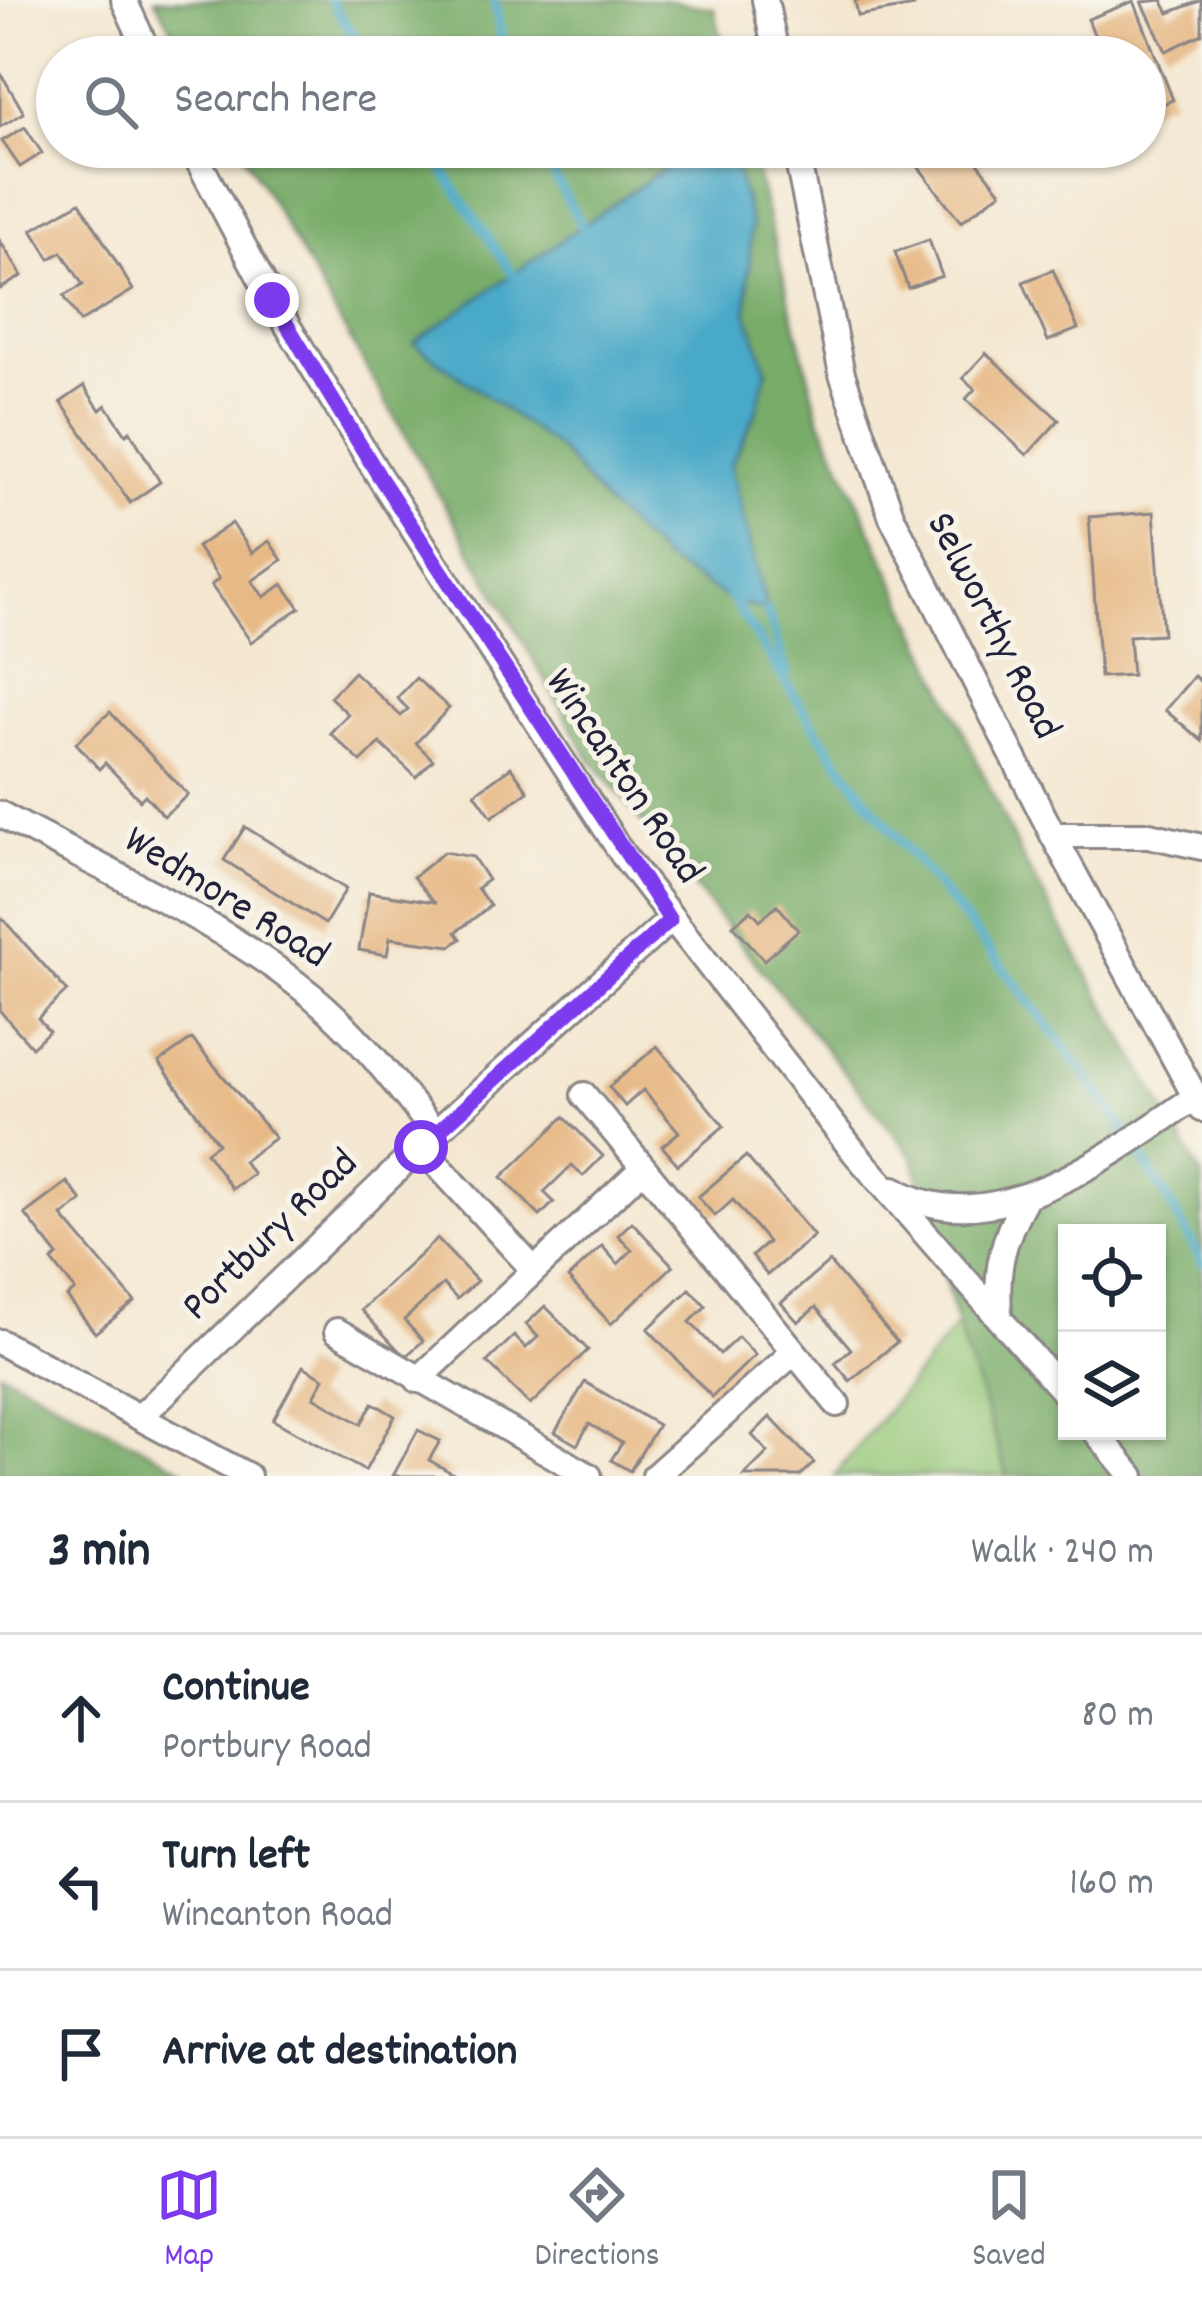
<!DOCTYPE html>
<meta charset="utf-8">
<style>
:root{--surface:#fff;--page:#f2f2f3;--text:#1f2937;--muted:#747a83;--line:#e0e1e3;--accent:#7c3aed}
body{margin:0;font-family:Dekko,sans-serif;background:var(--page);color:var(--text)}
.controls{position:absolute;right:36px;bottom:36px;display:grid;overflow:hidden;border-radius:0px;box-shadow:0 3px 9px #0004}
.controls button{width:108px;height:108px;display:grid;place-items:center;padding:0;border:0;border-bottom:3px solid var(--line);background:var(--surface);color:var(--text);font:60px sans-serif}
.stop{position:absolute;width:36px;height:36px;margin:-27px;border:9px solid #7c3aed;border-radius:50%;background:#fff}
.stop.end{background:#7c3aed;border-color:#fff;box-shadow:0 3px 12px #0008}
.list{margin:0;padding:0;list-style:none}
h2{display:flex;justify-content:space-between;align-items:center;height:156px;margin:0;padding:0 48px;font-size:51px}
h2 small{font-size:39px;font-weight:400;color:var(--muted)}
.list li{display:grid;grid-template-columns:78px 1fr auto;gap:36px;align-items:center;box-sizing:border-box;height:168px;padding:0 48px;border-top:3px solid var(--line)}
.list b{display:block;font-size:45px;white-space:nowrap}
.list p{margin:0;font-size:39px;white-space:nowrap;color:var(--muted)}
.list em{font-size:39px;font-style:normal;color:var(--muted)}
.icon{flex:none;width:66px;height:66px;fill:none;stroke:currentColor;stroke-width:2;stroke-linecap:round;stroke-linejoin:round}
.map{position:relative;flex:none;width:1202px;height:1476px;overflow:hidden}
.search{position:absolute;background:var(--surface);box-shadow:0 3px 9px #0004;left:36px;right:36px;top:36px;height:132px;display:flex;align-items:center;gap:30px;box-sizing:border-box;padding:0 42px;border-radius:66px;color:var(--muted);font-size:45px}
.sheet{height:660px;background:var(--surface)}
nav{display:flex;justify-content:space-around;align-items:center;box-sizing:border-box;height:168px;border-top:3px solid var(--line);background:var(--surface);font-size:33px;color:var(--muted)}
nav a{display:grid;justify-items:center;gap:6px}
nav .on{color:var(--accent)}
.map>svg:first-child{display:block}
</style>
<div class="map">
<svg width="1202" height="1476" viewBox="0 0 1202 1476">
<rect width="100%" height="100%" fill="#f7f3e8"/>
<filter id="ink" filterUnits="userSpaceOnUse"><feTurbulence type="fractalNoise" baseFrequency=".00833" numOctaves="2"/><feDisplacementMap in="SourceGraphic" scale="24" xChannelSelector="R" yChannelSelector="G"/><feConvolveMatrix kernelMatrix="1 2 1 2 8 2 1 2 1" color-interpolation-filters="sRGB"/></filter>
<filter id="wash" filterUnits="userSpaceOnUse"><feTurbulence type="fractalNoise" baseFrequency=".004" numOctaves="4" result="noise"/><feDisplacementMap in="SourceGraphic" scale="48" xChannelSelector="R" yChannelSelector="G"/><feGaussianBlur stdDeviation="2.7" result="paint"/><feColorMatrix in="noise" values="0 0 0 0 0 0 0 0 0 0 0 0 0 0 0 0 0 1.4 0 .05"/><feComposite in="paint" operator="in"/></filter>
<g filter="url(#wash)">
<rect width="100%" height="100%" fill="#f4e8d2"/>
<polygon fill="#95c879" stroke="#5c755a" stroke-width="3" points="957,1325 1008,1476 834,1476"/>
<g fill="#78ac69" stroke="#4d6752" stroke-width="3" fill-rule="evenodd">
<polygon points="155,0 661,0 714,8 726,57 188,57"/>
<path d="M 240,147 L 695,147 L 415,343 L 560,450 L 604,503 L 665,561 L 765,610 L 730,466 L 755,415 L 767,371 L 747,312 L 751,224 L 730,147 L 750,147 L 819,416 L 1020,854 L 1202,1176 L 1202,1476 L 1008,1476 L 957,1325 L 914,1158 L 589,757 ZM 1067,1233 L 1157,1233 L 1157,1431 L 1067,1431 Z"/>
<polygon points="0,1371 195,1476 0,1476"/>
</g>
<polygon fill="#49a9c8" stroke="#366682" stroke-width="3" points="695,147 730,147 751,224 747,312 767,371 755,415 730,466 767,611 734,602 665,561 604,503 560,450 414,343"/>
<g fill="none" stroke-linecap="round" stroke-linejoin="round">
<g stroke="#49a9c8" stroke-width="9">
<polyline points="330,0 368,57"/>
<polyline points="494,0 505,57"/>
<polyline points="427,147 517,280"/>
<polyline points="538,147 582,226"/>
<path d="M 728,593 C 771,658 812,727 860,790 C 979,943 1115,1088 1202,1263"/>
<polyline points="767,611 787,674"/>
</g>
</g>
<g id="blocks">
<g fill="#e7b986">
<polygon points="855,0 913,0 914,6 858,16"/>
<polygon points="1162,0 1169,13 1202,0 1202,34 1166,51 1142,2"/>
<polygon points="1134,1 1173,100 1145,111 1145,57 1103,57 1088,19"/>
<polygon points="0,72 24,113 0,127"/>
<polygon points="25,127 42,153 20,167 2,141"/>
<polygon points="903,147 974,147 969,151 1001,192 961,222"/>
<polygon points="80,202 133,290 80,322 64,296 83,285 62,252 50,259 32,230"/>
<polygon points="929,240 942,276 908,288 895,252"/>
<polygon points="0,241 22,276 0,289"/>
<polygon points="1053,270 1078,329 1048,341 1023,282"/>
<polygon points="986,353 1059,420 1027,455 966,399 975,389 963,378"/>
<polygon points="84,386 100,410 106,405 126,434 130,431 160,482 130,503 61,402"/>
<polygon points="1154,512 1163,634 1129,636 1132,675 1100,677 1089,517"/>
<polygon points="232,523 252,553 269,541 282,560 252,581 264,597 283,584 300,608 251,642 211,585 219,579 197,547"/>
<polygon points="354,672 401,716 408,709 397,698 416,678 449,708 416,743 433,760 416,777 380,743 361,762 330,733 348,714 330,697"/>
<polygon points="1194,676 1202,683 1202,741 1165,710"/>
<polygon points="110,712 188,795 164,816 145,795 140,800 105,763 99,769 76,743"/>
<polygon points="511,767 528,791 492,817 475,793"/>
<polygon points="245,827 346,889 325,924 224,860"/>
<polygon points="444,852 473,857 488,880 477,888 490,906 456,932 461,939 451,946 390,938 387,955 359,950 369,892 434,902 413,877"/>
<polygon points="777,905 798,930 764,960 733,925 751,910 760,920"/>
<polygon points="0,916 67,991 38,1018 49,1031 32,1047 0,1011"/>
<polygon points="192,1039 275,1138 243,1161 253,1174 232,1189 206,1152 218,1143 159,1062"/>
<polygon points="657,1046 724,1126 678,1165 662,1146 679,1132 643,1090 625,1106 609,1087"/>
<polygon points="564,1117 603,1156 583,1176 572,1165 544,1192 554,1202 540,1216 502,1177"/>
<polygon points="746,1156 814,1236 767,1275 752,1256 768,1242 733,1200 715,1216 698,1197"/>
<polygon points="67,1182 82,1201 62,1216 135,1302 95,1333 67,1297 75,1290 52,1261 58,1256 25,1214"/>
<polygon points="632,1222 673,1266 611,1324 568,1278 602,1246 618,1264 632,1250 618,1235"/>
<polygon points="437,1239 477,1281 457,1299 443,1284 404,1320 423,1341 405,1357 361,1310"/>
<polygon points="829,1262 897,1342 850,1381 835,1363 851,1349 816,1307 798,1322 781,1303"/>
<polygon points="690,1289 706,1306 690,1322 720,1354 738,1337 755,1355 712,1397 648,1329"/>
<polygon points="545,1306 588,1350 530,1405 487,1362 514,1336 526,1348 538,1337 526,1324"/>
<polygon points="303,1366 324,1378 314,1397 361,1424 373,1403 395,1416 365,1471 273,1420"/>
<polygon points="585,1382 658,1425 630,1471 611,1460 622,1443 589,1424 577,1445 555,1432"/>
<polygon points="770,1417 814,1463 800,1476 744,1476 768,1452 752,1435"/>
<polygon points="418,1430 440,1441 429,1460 457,1476 393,1476"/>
</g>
</g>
</g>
<g filter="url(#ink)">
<use href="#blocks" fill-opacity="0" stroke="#8b8586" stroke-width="3"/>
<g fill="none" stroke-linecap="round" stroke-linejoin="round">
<g stroke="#8b8586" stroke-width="30">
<g id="minor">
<polyline points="124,0 150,57"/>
<polyline points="765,0 777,57"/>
<polyline points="191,147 272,300 379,476 623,855 855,1153 1067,1396"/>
<polyline points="795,147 842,374 892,517 1053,835 1202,1109"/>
<path d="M 0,814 C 103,870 221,921 312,996 C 359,1035 397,1085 435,1133"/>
<polyline points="1053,835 1149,835 1202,847"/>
<polyline points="584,1095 837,1404"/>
<polyline points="421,1147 532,1268"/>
<path d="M 894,1189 C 992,1248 1115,1151 1194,1098"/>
<path d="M 999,1312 C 996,1268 1002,1240 1024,1201"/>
<polyline points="337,1331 589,1476"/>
<polyline points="0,1342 248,1476"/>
<polyline points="418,1380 643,1168"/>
<polyline points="141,1416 435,1133 670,920"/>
<polyline points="1095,1431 1132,1476"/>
<polyline points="655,1476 794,1352"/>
</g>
</g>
<use href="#minor" stroke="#fff" stroke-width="24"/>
</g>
</g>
<g fill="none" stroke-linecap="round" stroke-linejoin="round" filter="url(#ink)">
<polyline stroke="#7c3aed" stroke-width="15" points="272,300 379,476 670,920 421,1147"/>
</g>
<g text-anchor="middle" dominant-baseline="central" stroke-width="10" stroke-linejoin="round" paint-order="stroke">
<g font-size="42" fill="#22223b" stroke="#f7f3e8">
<text transform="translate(991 627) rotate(63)">Selworthy Road</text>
<text transform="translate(622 778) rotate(56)">Wincanton Road</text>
<text transform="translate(225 900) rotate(32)">Wedmore Road</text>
<text transform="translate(272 1237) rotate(-44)">Portbury Road</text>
</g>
</g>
</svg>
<div class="controls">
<button><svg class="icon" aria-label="locate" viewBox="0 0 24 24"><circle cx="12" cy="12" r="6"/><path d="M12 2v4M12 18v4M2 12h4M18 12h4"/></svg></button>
<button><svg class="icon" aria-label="layers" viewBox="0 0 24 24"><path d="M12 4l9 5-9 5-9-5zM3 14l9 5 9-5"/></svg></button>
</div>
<div class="stop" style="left:421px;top:1147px"></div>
<div class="stop end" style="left:272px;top:300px"></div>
<div class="search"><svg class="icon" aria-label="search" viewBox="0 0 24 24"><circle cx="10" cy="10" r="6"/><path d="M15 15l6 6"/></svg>Search here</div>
</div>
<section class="sheet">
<h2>3 min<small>Walk · 240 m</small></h2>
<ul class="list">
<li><svg class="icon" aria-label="ahead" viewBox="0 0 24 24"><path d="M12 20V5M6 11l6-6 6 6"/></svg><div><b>Continue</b><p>Portbury Road</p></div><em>80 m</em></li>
<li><svg class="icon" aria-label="left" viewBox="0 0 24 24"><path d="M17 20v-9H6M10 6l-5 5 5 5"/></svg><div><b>Turn left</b><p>Wincanton Road</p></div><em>160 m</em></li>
<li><svg class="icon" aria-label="arrive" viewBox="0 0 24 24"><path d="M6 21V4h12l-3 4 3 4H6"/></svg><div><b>Arrive at destination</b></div></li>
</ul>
</section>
<nav>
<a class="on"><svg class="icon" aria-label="map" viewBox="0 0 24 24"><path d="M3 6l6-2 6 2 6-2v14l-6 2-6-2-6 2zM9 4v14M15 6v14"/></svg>Map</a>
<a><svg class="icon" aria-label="directions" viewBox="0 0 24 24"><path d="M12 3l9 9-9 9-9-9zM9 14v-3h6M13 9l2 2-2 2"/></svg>Directions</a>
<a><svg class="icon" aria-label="saved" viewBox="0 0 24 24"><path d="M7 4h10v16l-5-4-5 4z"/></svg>Saved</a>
</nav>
